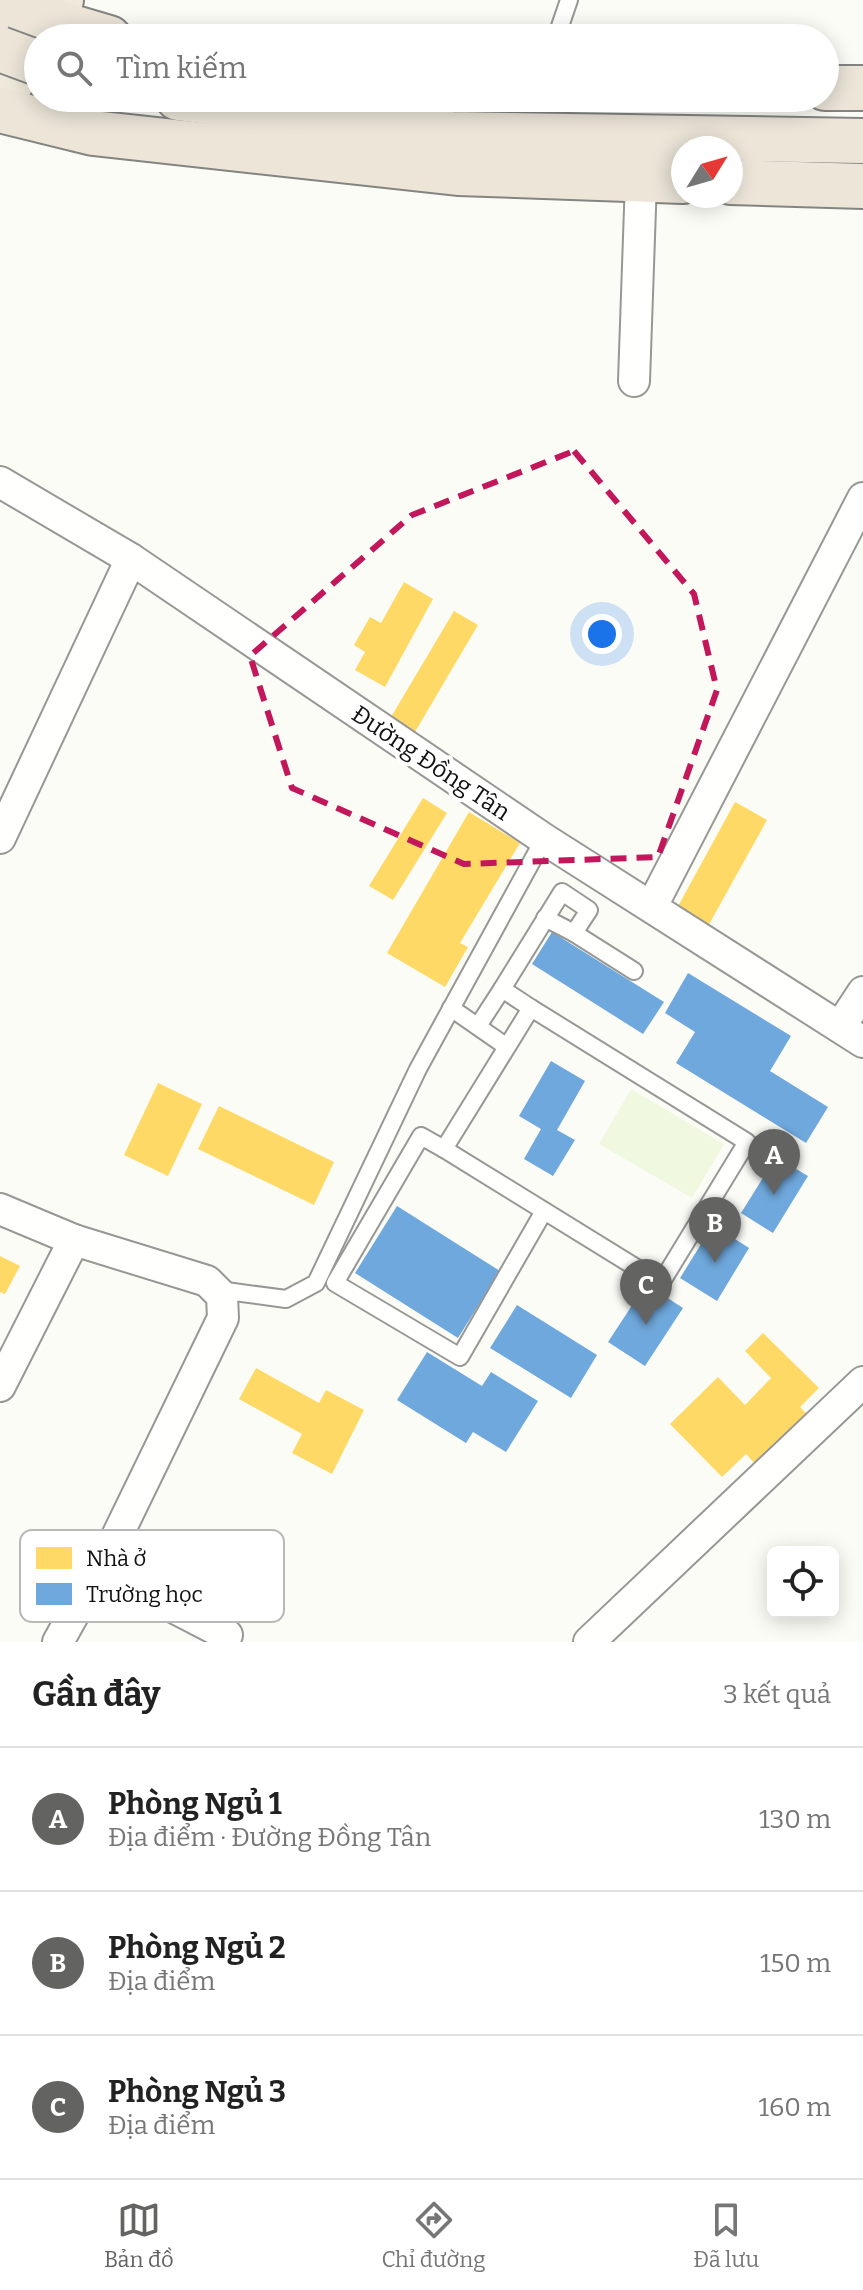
<!DOCTYPE html>
<html lang="vi">
<meta charset="utf-8">
<style>
:root{--surface:#fff;--page:#f2f2f2;--text:#222;--muted:#767676;--line:#e0e0e0;--accent:#636362}
body{margin:0;font-family:Bitter,serif;background:var(--page);color:var(--text)}
.controls{position:absolute;right:24px;bottom:24px;display:grid;overflow:hidden;border-radius:12px;box-shadow:0 4px 20px #0003}
.controls button{width:72px;height:72px;display:grid;place-items:center;padding:0;border:0;border-bottom:2px solid var(--line);background:var(--surface);color:var(--text);font:40px sans-serif}
.compass{position:absolute;left:671px;top:136px;width:72px;height:72px;border-radius:50%;background:var(--surface);box-shadow:0 4px 20px #0003;rotate:53deg}
.you{position:absolute;left:602px;top:634px;width:28px;height:28px;margin:-20px;border:6px solid #fff;border-radius:50%;background:#1a73e8;box-shadow:0 0 0 12px #1a73e833}
.badge{display:grid;place-items:center;width:52px;height:52px;border-radius:50%;background:var(--accent);color:#fff;font-size:26px;font-weight:700}
.pin{position:absolute;translate:-50% -66px;filter:drop-shadow(0 2px 4px #0008)}
.pin::after{content:'';position:absolute;top:42px;width:28px;height:24px;background:inherit;clip-path:polygon(0 0,100% 0,50% 100%)}
.list{margin:0;padding:0;list-style:none}
h2{display:flex;justify-content:space-between;align-items:center;height:104px;margin:0;padding:0 32px;font-size:34px}
h2 small{font-size:26px;font-weight:400;color:var(--muted)}
.list li{display:grid;grid-template-columns:52px 1fr auto;gap:24px;align-items:center;box-sizing:border-box;height:144px;padding:0 32px;border-top:2px solid var(--line)}
.list b{display:block;font-size:30px;white-space:nowrap}
.list p{margin:0;font-size:26px;white-space:nowrap;color:var(--muted)}
.list em{font-size:26px;font-style:normal;color:var(--muted)}
.icon{flex:none;width:44px;height:44px;fill:none;stroke:currentColor;stroke-width:2;stroke-linecap:round;stroke-linejoin:round}
.map{position:relative;flex:none;width:863px;height:1642px;overflow:hidden}
.search{position:absolute;background:var(--surface);box-shadow:0 4px 20px #0003;left:24px;right:24px;top:24px;height:88px;display:flex;align-items:center;gap:20px;box-sizing:border-box;padding:0 28px;border-radius:44px;color:var(--muted);font-size:30px}
.sheet{height:536px;background:var(--surface)}
nav{display:flex;justify-content:space-around;align-items:center;box-sizing:border-box;height:112px;border-top:2px solid var(--line);background:var(--surface);font-size:22px;color:var(--muted)}
nav a{display:grid;justify-items:center;gap:4px}
nav .on{color:var(--accent)}
.map>svg:first-child{display:block}
</style>
<div class="map">
<svg width="863" height="1642" viewBox="0 0 863 1642">
<rect width="100%" height="100%" fill="#fcfcf7"/>
<polygon fill="#f0f8e0" points="631,1089 724,1144 692,1198 599,1144"/>
<g fill="#ffd966">
<polygon points="404,582 433,599 385,687 355,670 365,652 354,645 370,617 381,623"/>
<polygon points="454,611 478,625 415,732 391,717"/>
<polygon points="423,798 447,813 393,900 369,886"/>
<polygon points="735,802 767,820 707,928 676,910"/>
<polygon points="469,812 520,843 460,943 468,947 445,987 387,953"/>
<polygon points="158,1083 202,1104 168,1176 124,1155"/>
<polygon points="219,1106 334,1162 314,1205 198,1149"/>
<polygon points="0,1256 20,1266 5,1294 0,1292"/>
<polygon points="763,1333 819,1388 800,1407 811,1418 760,1469 746,1454 722,1477 670,1424 718,1377 745,1405 771,1378 745,1351"/>
<polygon points="256,1368 319,1403 326,1390 364,1410 332,1474 292,1453 302,1434 239,1399"/>
</g>
<g fill="#6fa8dc">
<polygon points="552,932 664,1002 643,1034 532,964"/>
<polygon points="688,973 791,1036 770,1071 828,1107 806,1143 676,1063 695,1032 665,1013"/>
<polygon points="551,1061 585,1081 557,1130 575,1140 553,1176 524,1159 541,1129 519,1116"/>
<polygon points="776,1157 808,1176 773,1233 741,1213"/>
<polygon points="397,1206 500,1271 458,1338 355,1273"/>
<polygon points="713,1225 749,1248 717,1301 680,1278"/>
<polygon points="646,1284 683,1308 645,1366 608,1342"/>
<polygon points="517,1305 597,1355 571,1398 490,1348"/>
<polygon points="427,1352 482,1386 491,1372 538,1401 506,1452 473,1432 466,1443 397,1400"/>
</g>
<g fill="none" stroke-linecap="round" stroke-linejoin="round">
<g stroke="#979795" stroke-width="20">
<g id="service">
<polyline points="556,38 569,0"/>
<polyline points="545,918 574,933"/>
<polyline points="502,989 562,892 589,910 574,933 634,971"/>
<polyline points="451,1008 507,1047 531,1008 747,1142 661,1283 444,1149 507,1047"/>
<polyline points="478,1026 502,989 531,1008"/>
<polyline points="444,1149 421,1136 335,1283 460,1357 544,1211"/>
<polyline points="219,1290 286,1299 316,1283 418,1069 544,839"/>
</g>
</g>
<g stroke="#979795" stroke-width="34">
<g id="minor">
<polyline points="634,381 641,180"/>
<polyline points="0,482 131,559 544,839 863,1042"/>
<polyline points="0,838 131,559"/>
<polyline points="652,906 863,498"/>
<polyline points="840,1027 863,992"/>
<polyline points="0,1209 74,1240 207,1281 222,1296 223,1318 104,1563 113,1576 227,1635"/>
<polyline points="0,1386 74,1240"/>
<polyline points="58,1642 105,1558"/>
<polyline points="589,1642 863,1382"/>
</g>
</g>
<g stroke="#848482" stroke-width="48">
<polyline id="primary" points="0,101 61,0"/>
</g>
<g stroke="#848482" stroke-width="48">
<g id="trunk">
<polyline points="0,22 48,20 109,38"/>
<polyline points="825,88 863,88"/>
<polyline points="178,98 451,134 863,141"/>
<polyline points="0,110 93,133 458,173 683,181"/>
<polyline points="731,182 863,186"/>
</g>
</g>
<use href="#service" stroke="#fffffe" stroke-width="16"/>
<use href="#minor" stroke="#fffffe" stroke-width="30"/>
<use href="#primary" stroke="#eee9da" stroke-width="44"/>
<use href="#trunk" stroke="#ece5d8" stroke-width="44"/>
<g stroke="#848482" stroke-width="48" stroke-linecap="butt">
<polyline id="trunk-bridge" points="0,49 38,63"/>
</g>
<use href="#trunk-bridge" stroke="#ece5d8" stroke-width="44"/>
</g>
<path fill="none" stroke="#c2185b" stroke-width="6" stroke-dasharray="16 10" stroke-linejoin="round" d="M 574,451 L 694,594 L 717,690 L 658,857 L 464,864 L 292,788 L 250,656 L 412,515 Z"/>
<g text-anchor="middle" dominant-baseline="central" stroke-width="8" stroke-linejoin="round" paint-order="stroke">
<g font-size="24" fill="#111" stroke="#fff">
<text transform="translate(431 763) rotate(34)">Đường Đồng Tân</text>
</g>
</g>
<rect x="20" y="1530" width="264" height="92" rx="12" fill="#fff" stroke="#b8b8b8" stroke-width="2"/>
<rect x="36" y="1547" width="36" height="22" fill="#ffd966"/>
<rect x="36" y="1583" width="36" height="22" fill="#6fa8dc"/>
<g font-size="22" fill="#111">
<text x="86" y="1566">Nhà ở</text>
<text x="86" y="1602">Trường học</text>
</g>
</svg>
<div class="controls">
<button><svg class="icon" aria-label="locate" viewBox="0 0 24 24"><circle cx="12" cy="12" r="6"/><path d="M12 2v4M12 18v4M2 12h4M18 12h4"/></svg></button>
</div>
<svg class="compass" viewBox="-18 -18 36 36"><path d="M0-13l5 13h-10z" fill="#e53935"/><path d="M0 13l5-13h-10z" fill="#767676"/></svg>
<div class="you"></div>
<div class="pin badge" style="left:774px;top:1195px">A</div>
<div class="pin badge" style="left:715px;top:1263px">B</div>
<div class="pin badge" style="left:646px;top:1325px">C</div>
<div class="search"><svg class="icon" aria-label="search" viewBox="0 0 24 24"><circle cx="10" cy="10" r="6"/><path d="M15 15l6 6"/></svg>Tìm kiếm</div>
</div>
<section class="sheet">
<h2>Gần đây<small>3 kết quả</small></h2>
<ul class="list">
<li><span class="badge">A</span><div><b>Phòng Ngủ 1</b><p>Địa điểm · Đường Đồng Tân</p></div><em>130 m</em></li>
<li><span class="badge">B</span><div><b>Phòng Ngủ 2</b><p>Địa điểm</p></div><em>150 m</em></li>
<li><span class="badge">C</span><div><b>Phòng Ngủ 3</b><p>Địa điểm</p></div><em>160 m</em></li>
</ul>
</section>
<nav>
<a class="on"><svg class="icon" aria-label="map" viewBox="0 0 24 24"><path d="M3 6l6-2 6 2 6-2v14l-6 2-6-2-6 2zM9 4v14M15 6v14"/></svg>Bản đồ</a>
<a><svg class="icon" aria-label="directions" viewBox="0 0 24 24"><path d="M12 3l9 9-9 9-9-9zM9 14v-3h6M13 9l2 2-2 2"/></svg>Chỉ đường</a>
<a><svg class="icon" aria-label="saved" viewBox="0 0 24 24"><path d="M7 4h10v16l-5-4-5 4z"/></svg>Đã lưu</a>
</nav>
